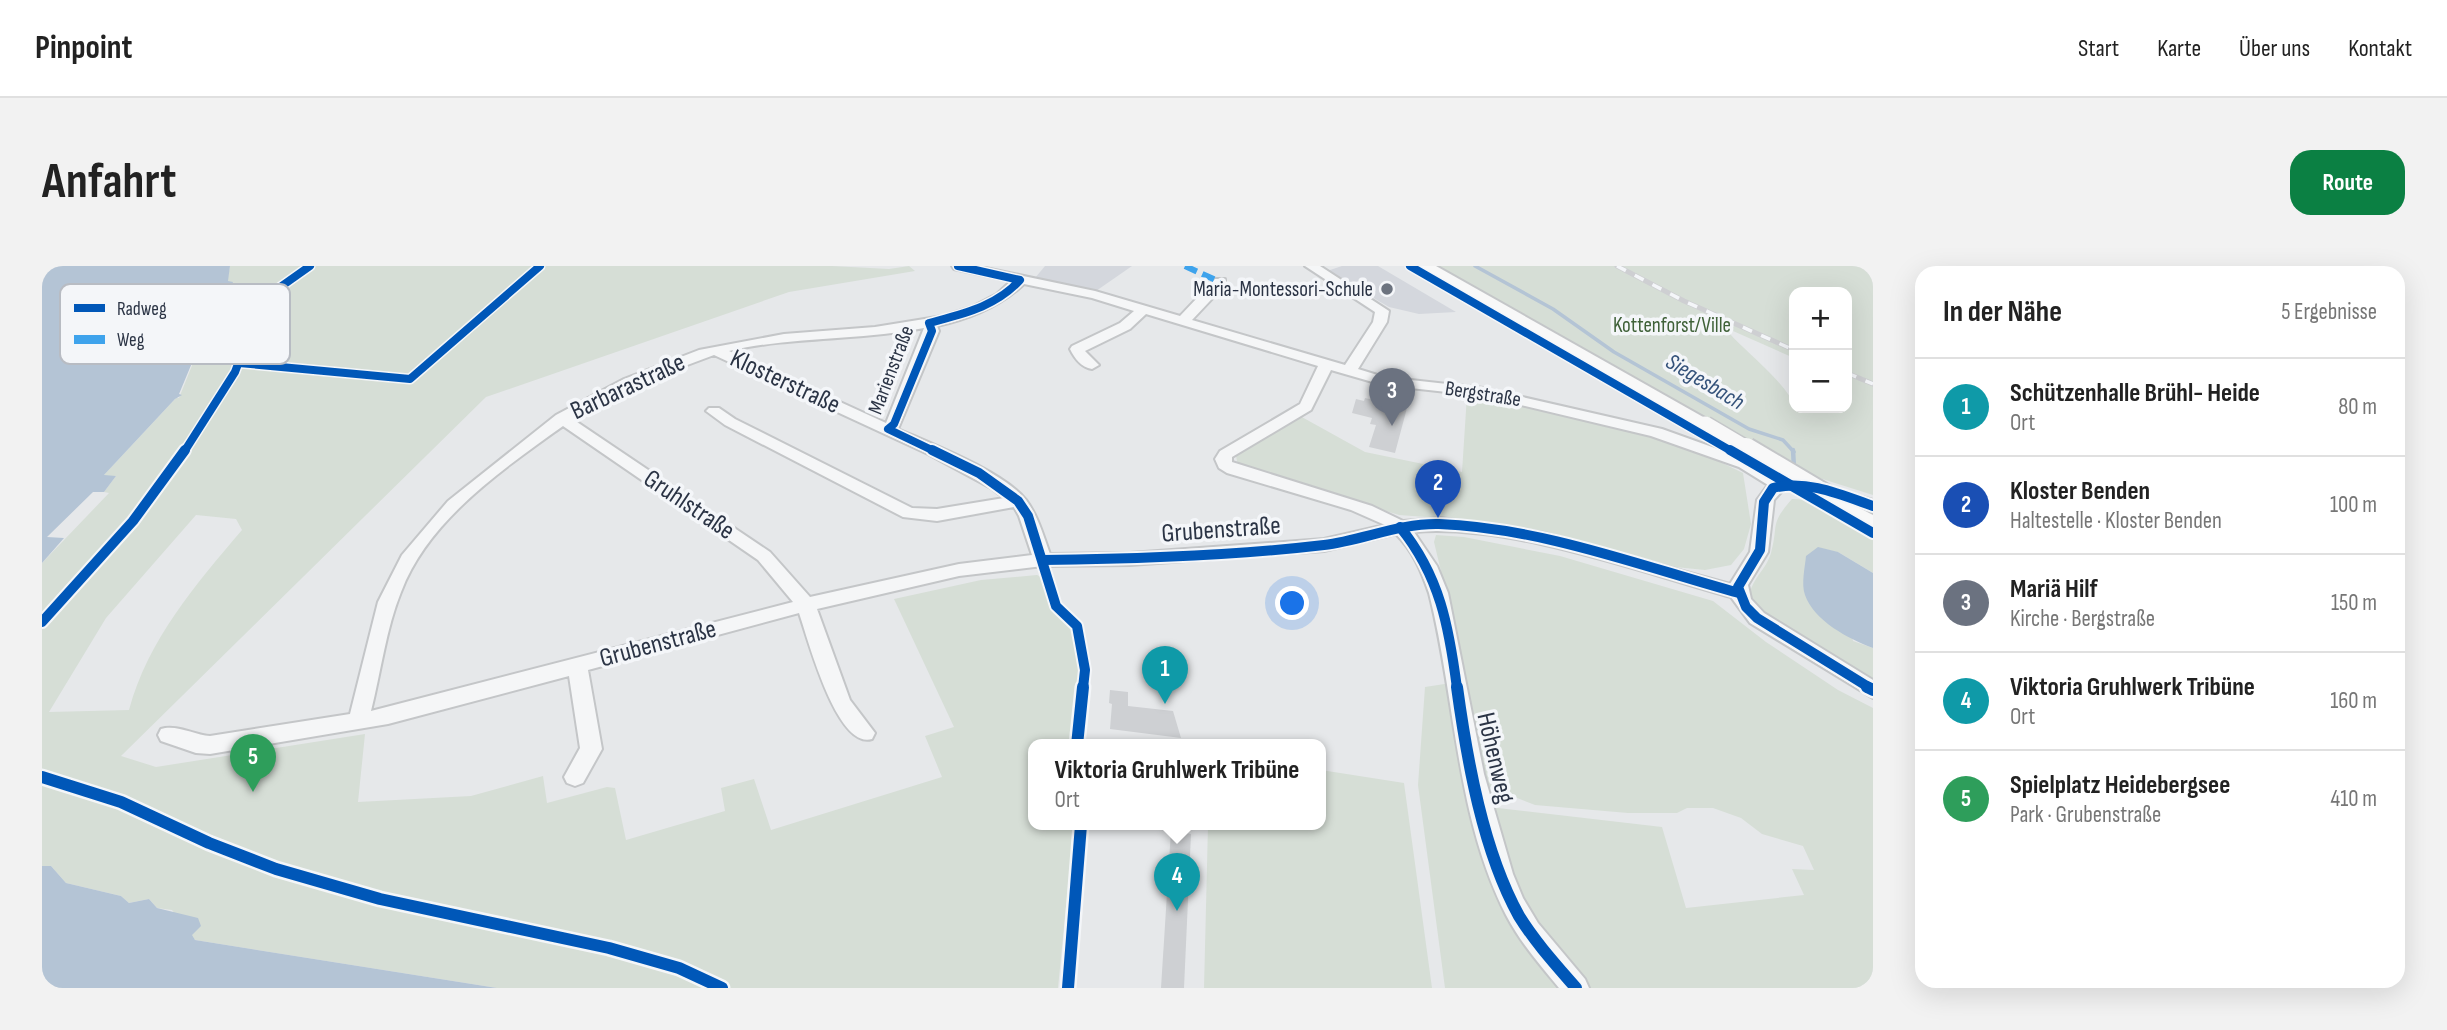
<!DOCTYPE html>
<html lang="de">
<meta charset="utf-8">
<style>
:root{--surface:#fff;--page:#f2f2f2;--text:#222;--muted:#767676;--line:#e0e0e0;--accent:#0b8043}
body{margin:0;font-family:"Sofia Sans Condensed",sans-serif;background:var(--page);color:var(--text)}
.controls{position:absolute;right:21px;top:21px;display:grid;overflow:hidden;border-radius:14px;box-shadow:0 7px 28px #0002}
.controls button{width:63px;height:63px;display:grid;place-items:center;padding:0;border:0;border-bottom:2px solid var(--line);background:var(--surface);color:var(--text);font:35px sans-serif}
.you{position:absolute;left:1251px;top:338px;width:24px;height:24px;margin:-18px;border:5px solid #fff;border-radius:50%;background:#1a73e8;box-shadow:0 0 0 10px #1a73e833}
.badge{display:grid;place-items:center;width:46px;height:46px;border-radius:50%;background:var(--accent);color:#fff;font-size:23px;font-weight:700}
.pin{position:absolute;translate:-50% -58px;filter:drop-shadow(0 2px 4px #0008)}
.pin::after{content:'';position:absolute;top:37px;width:24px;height:21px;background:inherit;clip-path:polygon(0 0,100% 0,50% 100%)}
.popup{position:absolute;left:986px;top:473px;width:298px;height:91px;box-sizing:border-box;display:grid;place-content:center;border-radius:14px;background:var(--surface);filter:drop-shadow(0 2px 5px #0005);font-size:23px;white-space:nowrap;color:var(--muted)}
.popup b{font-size:26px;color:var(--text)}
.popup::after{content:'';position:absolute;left:50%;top:100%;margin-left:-14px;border:14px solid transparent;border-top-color:var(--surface)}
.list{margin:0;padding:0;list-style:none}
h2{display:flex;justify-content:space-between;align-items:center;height:91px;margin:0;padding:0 28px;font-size:30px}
h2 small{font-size:23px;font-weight:400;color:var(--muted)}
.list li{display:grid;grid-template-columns:46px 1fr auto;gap:21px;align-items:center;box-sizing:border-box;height:98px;padding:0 28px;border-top:2px solid var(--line)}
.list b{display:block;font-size:26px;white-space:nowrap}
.list p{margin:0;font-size:23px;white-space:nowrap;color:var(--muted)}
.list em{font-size:23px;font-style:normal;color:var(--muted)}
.map{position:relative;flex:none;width:1831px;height:722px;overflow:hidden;border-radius:21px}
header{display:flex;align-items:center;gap:42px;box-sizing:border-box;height:98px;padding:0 35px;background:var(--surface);border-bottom:2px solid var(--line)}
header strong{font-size:33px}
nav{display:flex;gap:38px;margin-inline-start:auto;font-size:24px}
.intro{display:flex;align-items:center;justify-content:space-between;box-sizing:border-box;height:168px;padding:0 42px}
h1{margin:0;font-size:49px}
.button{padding:18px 32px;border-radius:21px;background:var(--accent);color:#fff;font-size:24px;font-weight:700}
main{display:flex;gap:42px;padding:0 42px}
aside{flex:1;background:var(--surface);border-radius:21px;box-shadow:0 7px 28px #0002}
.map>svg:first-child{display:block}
</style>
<header>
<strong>Pinpoint</strong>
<nav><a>Start</a><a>Karte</a><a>Über uns</a><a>Kontakt</a></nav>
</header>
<div class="intro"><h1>Anfahrt</h1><a class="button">Route</a></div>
<main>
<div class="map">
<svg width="1831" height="722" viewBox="0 0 1831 722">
<rect width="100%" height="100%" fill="#e6e8ea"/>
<g fill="#d4d7dd">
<polygon points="1003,0 1090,0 1054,25 993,12"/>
<polygon points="1300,0 1336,0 1414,46 1377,48 1347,41 1285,5"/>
</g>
<g fill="#d6ded6" fill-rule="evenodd">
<path d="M 188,0 L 790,0 L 847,3 L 867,0 L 873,5 L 747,26 L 444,131 L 79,490 L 114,501 L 323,468 L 316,536 L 429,530 L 501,510 L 505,537 L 565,521 L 573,522 L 584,574 L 683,545 L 679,522 L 712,513 L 729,564 L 900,511 L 883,470 L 912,461 L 852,333 L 939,314 L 995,309 L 1001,312 L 1010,342 L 1031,362 L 1040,397 L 1031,479 L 992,479 L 992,559 L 1032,559 L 1016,722 L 455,722 L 153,674 L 130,644 L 115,642 L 107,633 L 87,637 L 79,630 L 24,617 L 9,600 L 0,600 L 0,297 L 67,227 L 62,226 L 74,210 L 61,210 L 134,132 L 137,132 L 175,37 L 184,36 L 190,16 L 185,16 ZM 154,249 L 194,253 L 200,264 C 153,319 106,374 87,444 L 7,446 L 64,352 Z"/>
<path d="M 1381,0 L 1831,0 L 1831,229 L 1774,211 L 1746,209 ZM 1752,26 L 1805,26 L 1805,113 L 1807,115 L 1805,142 L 1752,142 C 1752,124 1702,84 1688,68 L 1691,65 L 1752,92 Z"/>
<path d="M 1425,129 C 1518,147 1617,163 1701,207 L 1709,258 L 1702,283 L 1689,299 L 1663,304 L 1633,301 L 1491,263 L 1424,254 L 1357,249 L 1196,200 L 1194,190 L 1197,185 L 1258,150 L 1323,186 L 1420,206 Z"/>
<path d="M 1750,233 L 1769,234 L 1831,272 L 1831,307 L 1796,286 L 1811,375 L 1831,382 L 1831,418 L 1735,359 L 1707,331 C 1710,312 1724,304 1729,287 C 1737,258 1727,259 1750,233 Z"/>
<polygon points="1394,269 1422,271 1518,290 1671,335 1724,376 1796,424 1831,442 1831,722 1545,722 1485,644 1447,541 1620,561 1644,642 1762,629 1750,603 1772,604 1761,580 1720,568 1699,552 1671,542 1645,542 1635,547 1586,547 1493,539 1442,519 1421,437 1415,372 1392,276"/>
<polygon points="1409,417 1454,621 1525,722 1403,722 1376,519 1383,421"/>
<polygon points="1279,504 1362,517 1390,722 1162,722 1166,559 1278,559"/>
</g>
<g fill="#b4c4d5">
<polygon points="0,0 188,0 186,15 191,16 183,36 175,37 137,128 140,129 133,133 62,209 74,210 62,226 51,226 5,271 22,272 0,297"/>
<path d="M 1776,281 L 1796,286 L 1831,307 L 1831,382 C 1807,373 1772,355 1763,329 C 1759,318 1763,301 1764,290 Z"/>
<polygon points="0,600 9,600 24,617 79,630 87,637 107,633 115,642 156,652 159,660 150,669 153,674 455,722 0,722"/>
</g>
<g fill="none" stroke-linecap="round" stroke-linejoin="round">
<polyline stroke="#b4c4d5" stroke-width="3.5" points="1433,0 1511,43 1572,86 1707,163 1741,174 1752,186"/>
<polyline stroke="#b4c4d5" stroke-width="4.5" points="1751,184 1752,202"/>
</g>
<g fill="#ced0d3">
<polygon points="1323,132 1365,142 1353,187 1327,181 1334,159 1328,158 1330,152 1310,147 1314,133 1322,135"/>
<polygon points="1068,424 1086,426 1086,440 1131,445 1139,472 1068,463 1070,438 1067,437"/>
<polygon points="1129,564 1149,568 1142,722 1119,722"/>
</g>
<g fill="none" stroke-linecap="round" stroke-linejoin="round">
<g stroke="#c4c6c8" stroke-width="4">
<g id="street">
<path d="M 910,0 L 934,0 L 1053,25 L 1138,50 L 1173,13 L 1183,13 L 1183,19 L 1150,54 L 1303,99 L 1331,56 L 1333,46 L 1263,0 L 1278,0 L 1347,45 L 1345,56 L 1316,103 L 1342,111 L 1441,122 L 1620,163 L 1709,195 L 1740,213 L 1752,213 L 1754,217 L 1752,221 L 1741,224 L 1732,234 L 1726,286 L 1706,319 L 1709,333 L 1722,347 L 1831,414 L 1831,432 L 1708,357 L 1689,331 C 1595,305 1469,258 1372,266 L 1395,300 L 1406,327 L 1442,508 L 1471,608 L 1481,632 L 1496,657 L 1543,713 L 1547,722 L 1517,722 C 1498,699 1478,676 1464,649 C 1413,549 1414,433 1387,327 C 1379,304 1371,285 1354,268 L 1282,285 L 1088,299 L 1001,300 L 917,310 L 775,343 L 808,434 L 833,467 L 830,473 C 795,484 766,373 757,347 L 546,404 L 560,483 L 541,517 L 533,520 L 525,517 L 522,511 L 538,482 L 527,410 L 346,458 L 168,488 L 154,487 L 119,475 L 116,469 L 119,463 C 134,458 153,469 168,470 L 308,448 L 336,336 L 360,289 L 406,235 L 514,149 L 582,113 L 657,84 L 742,68 L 833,61 L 901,50 L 930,41 L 955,28 L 969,15 L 912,3 ZM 982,18 L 1050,32 L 1092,45 L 1078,57 L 1030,80 L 1028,83 C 1033,93 1039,101 1050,103 L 1057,99 L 1043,85 L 1088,63 L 1104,48 L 1276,100 L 1258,138 L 1178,185 L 1173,193 L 1177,202 L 1185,207 L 1309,244 L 1343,259 L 1282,273 L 1088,287 L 1008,288 C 1001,269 996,250 984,234 C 962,206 890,178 856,163 L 897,65 L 895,60 C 928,53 957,41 982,18 ZM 882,62 L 844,157 L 687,85 C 751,70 818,75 882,62 ZM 672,89 L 886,188 L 949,222 L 962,232 L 895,243 L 870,242 L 693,153 L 677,142 L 667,142 L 664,145 L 683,159 L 861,251 L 895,255 L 972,241 L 977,250 L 990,289 L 917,298 L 768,331 L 728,286 L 532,154 L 592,119 ZM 1289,104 L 1341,119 L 1441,130 L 1609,170 L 1697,201 L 1726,219 L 1715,234 L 1708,286 L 1688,318 L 1502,267 L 1399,252 L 1361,255 L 1330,240 L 1190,196 L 1190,191 L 1269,144 ZM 521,160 L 716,294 L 751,336 L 329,445 C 339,405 344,363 359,326 C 386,254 461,203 521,160 Z"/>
<polygon points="1775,218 1831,234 1831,245 1769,227 1767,223"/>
</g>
</g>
<g stroke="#c4c6c8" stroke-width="4">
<g id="secondary">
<polygon points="1372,0 1394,0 1670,156 1674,160 1670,164 1656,164"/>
<polygon points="1790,228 1831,249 1831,267 1782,240 1778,235 1782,230"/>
</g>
</g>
<use href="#street" fill="#f5f6f7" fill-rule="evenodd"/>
<use href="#secondary" fill="#f8f8f8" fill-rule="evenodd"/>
<g stroke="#cecfd2" stroke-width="5">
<g id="rail">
<polyline points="1575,0 1642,35 1752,84"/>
<polyline points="1805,107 1831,118"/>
</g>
</g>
<use href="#rail" stroke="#f4f6f9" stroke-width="3.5" stroke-dasharray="10" stroke-linecap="butt"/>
<g stroke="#c4c6c8" stroke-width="22" stroke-linecap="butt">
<polyline id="secondary-bridge-far1" points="1663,160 1707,186"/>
</g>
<g stroke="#c4c6c8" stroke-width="28" stroke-linecap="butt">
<polyline id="secondary-bridge" points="1704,184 1790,235"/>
</g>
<use href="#secondary-bridge-far1" stroke="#f8f8f8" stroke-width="19"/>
<use href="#secondary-bridge" stroke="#f8f8f8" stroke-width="24"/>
<polyline stroke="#3ea3ec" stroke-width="6" stroke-dasharray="13 6" stroke-linecap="butt" points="1143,0 1178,16"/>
<g stroke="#f4f6f9" stroke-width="11">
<g id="cycleway-far2">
<polyline points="1368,0 1691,186"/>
<polyline points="197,97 368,113 498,0"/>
<polyline points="142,186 193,106 220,34 268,0"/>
<path d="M 894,186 L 846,163 L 852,158 L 890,65 L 887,57 C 920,48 954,41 978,14 L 916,0"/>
</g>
</g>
<g stroke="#f4f6f9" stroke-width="14">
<g id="cycleway-far1">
<polyline points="890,184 937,207 976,235 986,250 1014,340 1035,360 1043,404 1041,422"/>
<polyline points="1688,184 1831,267"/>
<path d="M 1358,261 C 1398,310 1407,361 1415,422"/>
<path d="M 1001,294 C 1095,293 1189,290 1282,279 C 1321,274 1358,257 1397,258 C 1500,262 1599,300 1697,327"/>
<polyline points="0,356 91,255 143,184"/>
<path d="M 1828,422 L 1715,352 L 1704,341 L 1696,321 L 1718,284 L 1722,236 L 1731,222 C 1764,213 1800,229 1831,240"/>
</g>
</g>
<g stroke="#f4f6f9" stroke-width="17">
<g id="cycleway">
<path d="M 1415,421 C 1425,494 1441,585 1477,650 C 1493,676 1514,699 1534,722"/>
<polyline points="1825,421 1831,424"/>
<polyline points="1035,479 1041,421"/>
<polyline points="0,511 79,536 167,577 234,603 338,633 567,682 637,702 680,722"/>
<polyline points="1026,722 1039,559"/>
</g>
</g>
<use href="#cycleway-far2" stroke="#0057b8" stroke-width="8"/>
<use href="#cycleway-far1" stroke="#0057b8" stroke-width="10"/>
<use href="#cycleway" stroke="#0057b8" stroke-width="12"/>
</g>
<circle fill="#6c737f" stroke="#f4f6f9" stroke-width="2.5" cx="1345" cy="23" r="7"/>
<g text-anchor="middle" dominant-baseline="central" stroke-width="7" stroke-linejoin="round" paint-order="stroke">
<g font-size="21" fill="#2b3445" stroke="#f4f6f9" text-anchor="end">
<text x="1331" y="23">Maria-Montessori-Schule</text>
</g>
<g font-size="21" fill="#3f6138" stroke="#f4f6f9">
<text x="1630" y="59">Kottenforst/Ville</text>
</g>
<g font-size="21" fill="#2b3445" stroke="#f4f6f9">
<text transform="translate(849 104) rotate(-69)">Marienstraße</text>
<text transform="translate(1441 128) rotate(9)">Bergstraße</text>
</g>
<g font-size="23" font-style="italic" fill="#34527a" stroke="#f4f6f9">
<text transform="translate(1663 116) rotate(31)">Siegesbach</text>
</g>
<g font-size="26" fill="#2b3445" stroke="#f4f6f9">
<text transform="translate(743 116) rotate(25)">Klosterstraße</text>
<text transform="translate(586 121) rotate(-25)">Barbarastraße</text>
<text transform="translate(647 239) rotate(34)">Gruhlstraße</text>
<text transform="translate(1179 264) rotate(-4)">Grubenstraße</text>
<text transform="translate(616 378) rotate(-15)">Grubenstraße</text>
<text transform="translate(1453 492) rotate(77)">Höhenweg</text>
</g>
</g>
<rect x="18" y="18" width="230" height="80" rx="10" fill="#f4f6f9" stroke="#b8bcc3" stroke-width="2"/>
<rect x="32" y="38" width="31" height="8" fill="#0057b8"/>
<rect x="32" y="69" width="31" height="9" fill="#3ea3ec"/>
<g font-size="19" fill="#2b3445">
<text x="75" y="49">Radweg</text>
<text x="75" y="80">Weg</text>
</g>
</svg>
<div class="controls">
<button>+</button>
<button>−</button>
</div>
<div class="you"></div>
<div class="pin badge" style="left:1123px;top:438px;background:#0f9aa8">1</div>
<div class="pin badge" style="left:1396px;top:252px;background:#1a4fb4">2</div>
<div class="pin badge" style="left:1350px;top:160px;background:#6b7280">3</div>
<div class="pin badge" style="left:1135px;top:645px;background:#0f9aa8">4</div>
<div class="popup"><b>Viktoria Gruhlwerk Tribüne</b>Ort</div>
<div class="pin badge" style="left:211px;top:526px;background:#2e9e5b">5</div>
</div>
<aside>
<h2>In der Nähe<small>5 Ergebnisse</small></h2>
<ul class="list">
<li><span class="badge" style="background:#0f9aa8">1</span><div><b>Schützenhalle Brühl- Heide</b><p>Ort</p></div><em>80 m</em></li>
<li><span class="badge" style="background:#1a4fb4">2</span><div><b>Kloster Benden</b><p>Haltestelle · Kloster Benden</p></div><em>100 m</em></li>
<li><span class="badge" style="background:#6b7280">3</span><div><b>Mariä Hilf</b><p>Kirche · Bergstraße</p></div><em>150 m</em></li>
<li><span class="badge" style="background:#0f9aa8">4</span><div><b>Viktoria Gruhlwerk Tribüne</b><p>Ort</p></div><em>160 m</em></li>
<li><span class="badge" style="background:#2e9e5b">5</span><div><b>Spielplatz Heidebergsee</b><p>Park · Grubenstraße</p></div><em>410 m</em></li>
</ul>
</aside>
</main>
